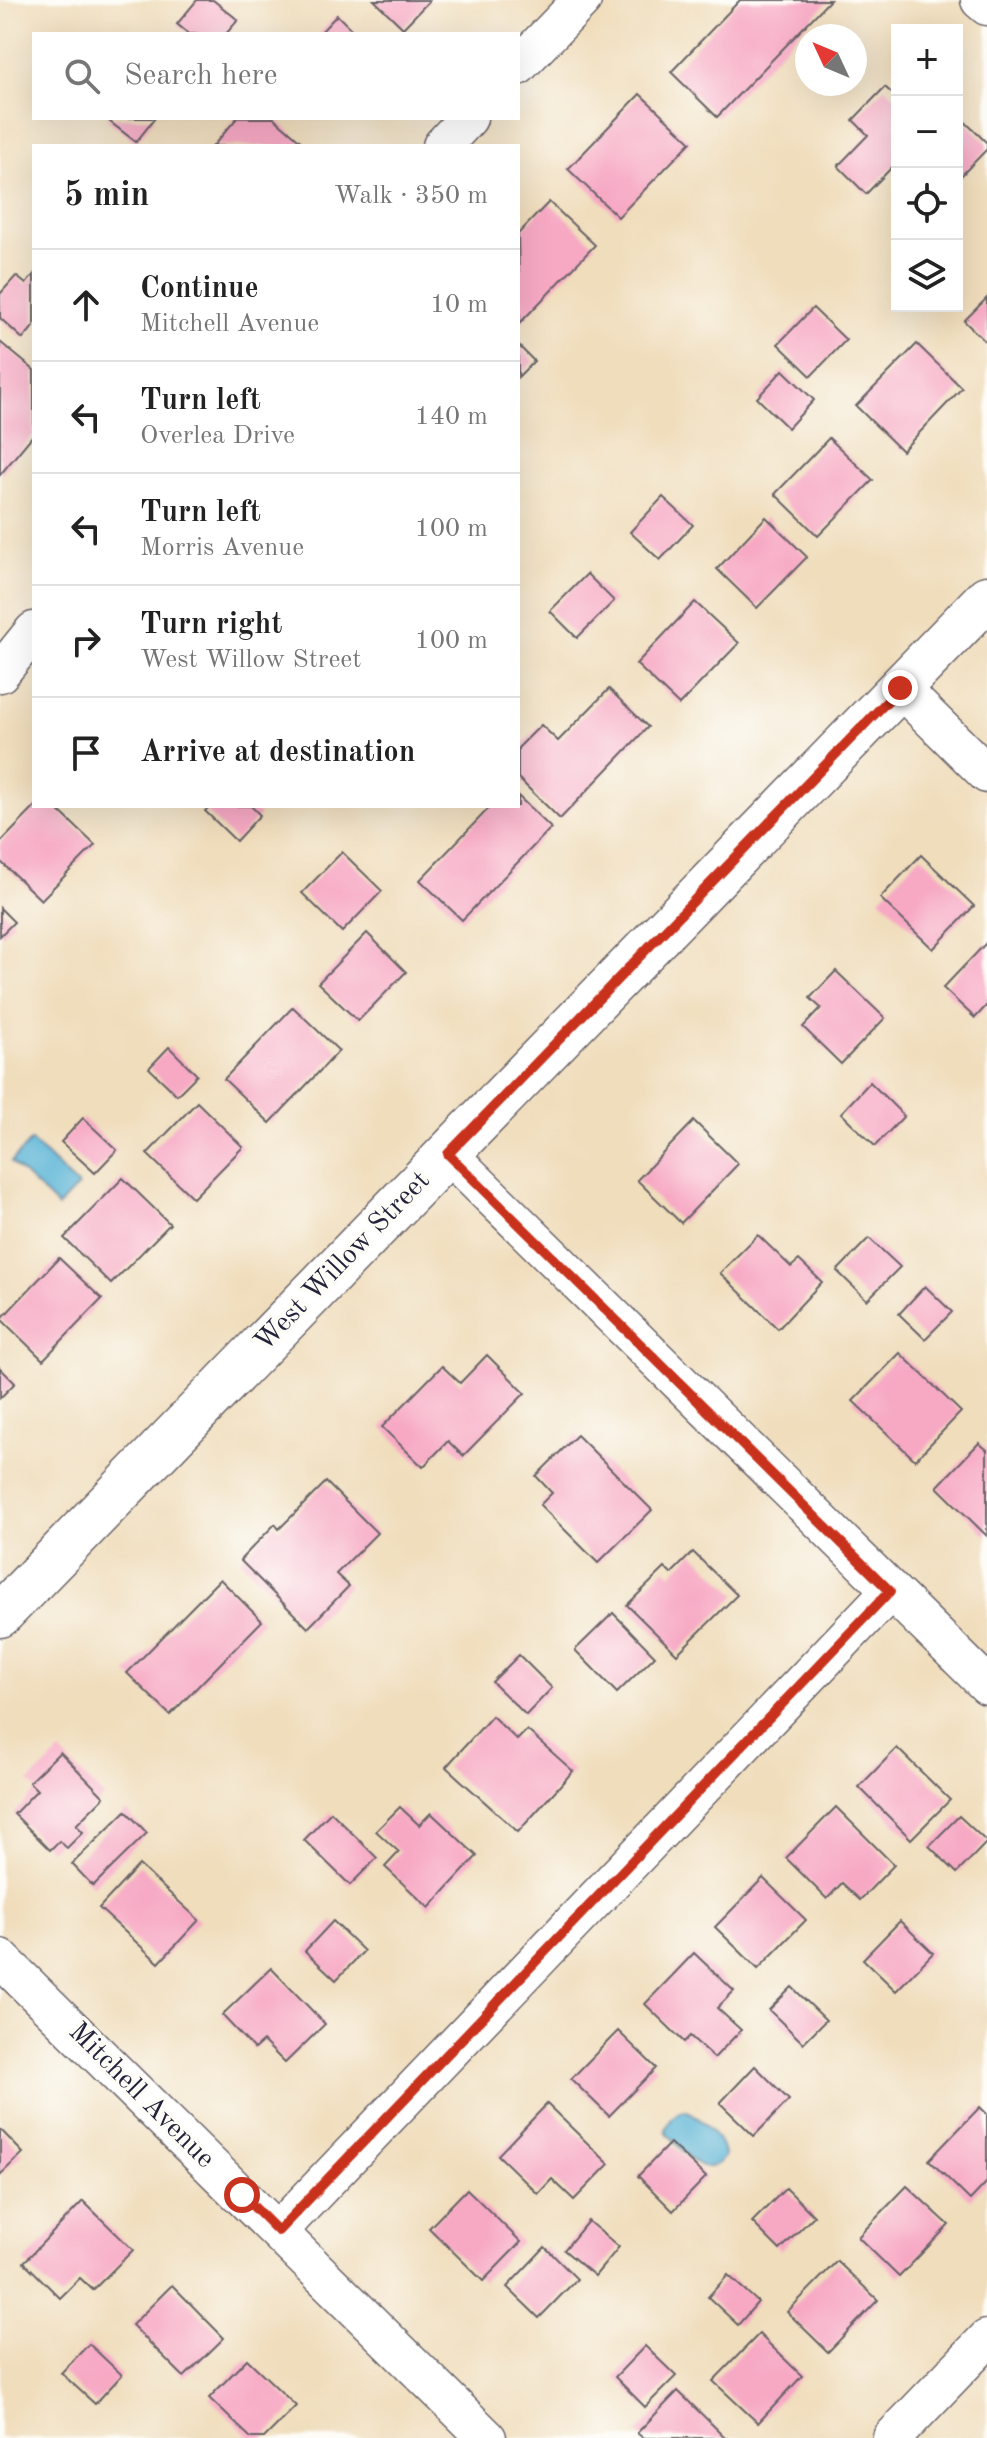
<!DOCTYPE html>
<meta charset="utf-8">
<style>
:root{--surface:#fff;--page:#f2f2f2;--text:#222;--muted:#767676;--line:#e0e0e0}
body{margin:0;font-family:"Old Standard TT",serif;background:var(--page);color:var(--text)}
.controls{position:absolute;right:24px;top:24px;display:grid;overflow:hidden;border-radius:0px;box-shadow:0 8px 32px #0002}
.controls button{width:72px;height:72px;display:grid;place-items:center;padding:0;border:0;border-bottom:2px solid var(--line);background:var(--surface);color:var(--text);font:40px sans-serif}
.compass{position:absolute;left:795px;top:24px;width:72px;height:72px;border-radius:50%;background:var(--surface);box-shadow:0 8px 32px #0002;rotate:314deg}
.stop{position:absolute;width:24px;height:24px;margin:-18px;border:6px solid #c8321e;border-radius:50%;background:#fff}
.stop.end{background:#c8321e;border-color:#fff;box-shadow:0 2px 8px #0008}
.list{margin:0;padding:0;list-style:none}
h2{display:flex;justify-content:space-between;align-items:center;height:104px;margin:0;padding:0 32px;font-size:34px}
h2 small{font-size:26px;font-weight:400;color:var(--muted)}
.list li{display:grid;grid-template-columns:52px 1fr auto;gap:24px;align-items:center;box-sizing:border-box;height:112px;padding:0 32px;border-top:2px solid var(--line)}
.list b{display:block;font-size:30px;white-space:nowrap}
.list p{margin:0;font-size:26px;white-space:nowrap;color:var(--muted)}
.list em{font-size:26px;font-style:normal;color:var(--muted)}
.icon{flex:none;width:44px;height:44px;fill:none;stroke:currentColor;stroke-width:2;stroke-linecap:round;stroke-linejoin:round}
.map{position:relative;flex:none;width:987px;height:2438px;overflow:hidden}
.search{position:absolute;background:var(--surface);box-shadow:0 8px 32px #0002;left:32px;top:32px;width:488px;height:88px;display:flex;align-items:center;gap:20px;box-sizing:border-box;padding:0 28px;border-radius:0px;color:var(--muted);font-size:30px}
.panel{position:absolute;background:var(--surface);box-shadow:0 8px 32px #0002;left:32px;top:144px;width:488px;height:664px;border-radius:0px}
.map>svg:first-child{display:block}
</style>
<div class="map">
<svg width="987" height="2438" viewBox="0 0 987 2438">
<rect width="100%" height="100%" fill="#fdfcf7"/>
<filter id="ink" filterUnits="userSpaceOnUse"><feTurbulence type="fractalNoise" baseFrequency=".0125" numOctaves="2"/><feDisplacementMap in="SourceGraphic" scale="16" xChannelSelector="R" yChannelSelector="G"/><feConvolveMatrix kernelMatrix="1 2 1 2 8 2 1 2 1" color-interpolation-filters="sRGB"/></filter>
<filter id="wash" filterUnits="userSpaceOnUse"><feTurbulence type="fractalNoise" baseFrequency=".006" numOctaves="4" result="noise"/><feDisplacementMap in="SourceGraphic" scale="32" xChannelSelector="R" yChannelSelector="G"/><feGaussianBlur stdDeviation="1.8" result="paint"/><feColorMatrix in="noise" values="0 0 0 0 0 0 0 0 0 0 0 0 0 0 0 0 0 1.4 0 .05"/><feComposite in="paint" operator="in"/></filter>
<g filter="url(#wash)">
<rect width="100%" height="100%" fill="#f0ddbc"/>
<g fill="#57b2d5" stroke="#3c6a88" stroke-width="2">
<polygon points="31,1141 78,1186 58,1207 11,1162"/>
<path d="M 685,2110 C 699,2115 725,2142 724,2157 C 704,2184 684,2151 668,2134 L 666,2130 C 669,2120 675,2113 685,2110 Z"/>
</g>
<g id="blocks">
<g fill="#f7a9c4">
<polygon points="197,0 213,0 238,20 226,34 189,34 177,24"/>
<polygon points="374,0 430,0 403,28"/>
<polygon points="740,0 830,0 717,117 671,72"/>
<polygon points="337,15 356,34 319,34"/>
<polygon points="885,87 897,98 897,162 866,194 838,166 868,135 853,120"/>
<polygon points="640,94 691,142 618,217 568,169"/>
<polygon points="957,114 987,143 987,149 957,180"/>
<polygon points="105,118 155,118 136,142"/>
<polygon points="237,118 274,118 304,144 302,146 213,146"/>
<polygon points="549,202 595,245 520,323 518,234"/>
<polygon points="34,274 34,326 23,339 0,318 0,294 16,276 26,284"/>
<polygon points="987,298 987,343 964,321"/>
<polygon points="813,308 846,340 811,376 778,344"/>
<polygon points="0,342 34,370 34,434 0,475"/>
<polygon points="917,344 962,388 902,451 856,406"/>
<polygon points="518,345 534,361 518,377"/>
<polygon points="783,370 814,400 788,428 757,398"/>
<polygon points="829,438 873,480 818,536 775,494"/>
<polygon points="663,497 693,525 660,560 630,532"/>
<polygon points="766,517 807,557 757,608 717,569"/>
<polygon points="587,574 614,601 577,638 550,611"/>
<polygon points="695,602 739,643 679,705 636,664"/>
<polygon points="609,689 648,727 560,819 518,778 518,748 541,725 558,741"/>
<polygon points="518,796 551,828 462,920 420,880 491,806 518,806"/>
<polygon points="36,806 54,806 95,845 41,900 0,861 0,843"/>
<polygon points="210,806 251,806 260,815 236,841 205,811"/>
<polygon points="342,852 382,891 342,932 302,893"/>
<polygon points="921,855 974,906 933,949 880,898"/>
<polygon points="0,908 14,922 0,936"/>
<polygon points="367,933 406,972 358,1021 318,983"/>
<polygon points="987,942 987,1005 975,1018 943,988"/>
<polygon points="836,971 885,1018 841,1064 803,1027 821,1008 810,998"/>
<polygon points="293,1007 339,1051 270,1123 224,1079"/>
<polygon points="169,1047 197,1075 177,1095 149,1068"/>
<polygon points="870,1082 904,1116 875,1146 841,1113"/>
<polygon points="197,1102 243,1147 193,1198 147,1154"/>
<polygon points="83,1118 117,1150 95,1173 61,1142"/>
<polygon points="694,1121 738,1164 681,1223 637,1180"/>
<polygon points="123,1178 170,1224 111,1284 64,1238"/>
<polygon points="758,1235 791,1267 799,1260 822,1282 778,1329 720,1273"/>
<polygon points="869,1238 900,1267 867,1300 837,1271"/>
<polygon points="59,1258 102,1299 43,1360 1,1319"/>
<polygon points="925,1286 952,1312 925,1339 899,1314"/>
<polygon points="900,1353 961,1412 915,1460 853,1401"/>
<polygon points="487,1355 525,1393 463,1456 448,1441 423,1467 382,1427 442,1366 460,1383"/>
<polygon points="0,1368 15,1383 0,1398"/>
<polygon points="577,1435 652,1510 598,1563 540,1505 552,1493 536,1476"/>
<polygon points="979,1443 987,1450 987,1536 937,1487"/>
<polygon points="326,1482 377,1533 336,1574 349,1586 308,1628 240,1560 275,1524 279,1529"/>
<polygon points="693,1552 737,1595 677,1654 627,1605 665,1568 671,1574"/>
<polygon points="220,1579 262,1621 170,1715 127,1673"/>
<polygon points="613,1613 655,1656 617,1693 575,1650"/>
<polygon points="519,1655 552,1688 526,1715 492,1682"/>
<polygon points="492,1716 517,1740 527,1730 573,1771 518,1832 446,1767"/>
<polygon points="897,1748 950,1800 911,1839 859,1787"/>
<polygon points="60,1752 104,1797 76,1825 83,1832 67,1848 59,1841 50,1850 14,1814 37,1790 29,1782"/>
<polygon points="400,1807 419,1825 431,1813 477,1856 429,1908 385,1867 399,1852 376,1831"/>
<polygon points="836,1807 894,1865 860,1900 842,1883 827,1899 786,1858"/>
<polygon points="126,1811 147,1833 93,1886 72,1864"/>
<polygon points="331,1812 377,1858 350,1885 304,1840"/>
<polygon points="959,1816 987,1842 957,1873 929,1846"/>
<polygon points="139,1865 199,1920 159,1963 99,1908"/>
<polygon points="763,1878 806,1920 758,1969 715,1927"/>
<polygon points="333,1921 364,1951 336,1980 305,1951"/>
<polygon points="900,1921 933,1953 896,1991 863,1959"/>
<polygon points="694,1953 734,1991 717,2008 741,2030 714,2058 690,2036 684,2042 645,2004"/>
<polygon points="271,1968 325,2024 285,2063 263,2041 254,2049 222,2015"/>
<polygon points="792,1987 826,2020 803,2043 769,2010"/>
<polygon points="618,2031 656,2068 609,2116 571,2079"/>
<polygon points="755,2066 789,2100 754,2136 720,2103"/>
<polygon points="547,2104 609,2164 574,2200 552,2179 538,2194 498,2155"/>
<polygon points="980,2107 987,2114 987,2182 970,2200 929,2160"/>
<polygon points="0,2129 23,2153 0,2175"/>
<polygon points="670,2143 706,2177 673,2211 638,2176"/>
<polygon points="907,2186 949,2225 899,2277 858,2237"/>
<polygon points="786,2188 814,2216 780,2250 752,2222"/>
<polygon points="467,2189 521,2242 483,2281 429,2228"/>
<polygon points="83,2201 133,2250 93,2290 80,2278 60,2298 24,2262"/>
<polygon points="588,2221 619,2247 595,2276 564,2250"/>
<polygon points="545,2247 577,2279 539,2318 507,2287"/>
<polygon points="837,2261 878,2300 828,2352 787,2312"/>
<polygon points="728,2275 758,2302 738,2325 708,2297"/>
<polygon points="172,2285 224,2338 184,2377 132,2325"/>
<polygon points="759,2334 802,2376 758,2423 713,2381"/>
<polygon points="89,2344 122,2375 95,2404 61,2373"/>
<polygon points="645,2346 676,2376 645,2407 615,2377"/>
<polygon points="247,2359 296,2406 264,2438 251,2438 209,2398"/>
<polygon points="678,2391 726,2438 643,2438 637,2433"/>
</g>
</g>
</g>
<g filter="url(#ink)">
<use href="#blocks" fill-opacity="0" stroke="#6a6368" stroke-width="2"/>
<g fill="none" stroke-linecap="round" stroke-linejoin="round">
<g stroke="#6a6368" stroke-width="41">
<g id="minor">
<polyline points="980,0 987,6"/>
<polyline points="518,66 582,0"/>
<polyline points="442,146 468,118"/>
<polyline points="0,673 34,631"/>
<polyline points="900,688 987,774"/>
<polyline points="448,1154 987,1685"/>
<polyline points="0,1958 487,2438"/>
<polyline points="278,2231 890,1591"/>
<polyline points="892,2438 987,2339"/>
</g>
</g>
<g stroke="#6a6368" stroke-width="47">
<polyline id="tertiary" points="0,1615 987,598"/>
</g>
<use href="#minor" stroke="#fff" stroke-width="38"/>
<use href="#tertiary" stroke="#fff" stroke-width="44"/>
</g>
</g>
<g fill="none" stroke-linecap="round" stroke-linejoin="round" filter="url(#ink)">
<polyline stroke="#c8321e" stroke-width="10" points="242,2195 278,2231 890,1591 448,1154 900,688"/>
</g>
<g text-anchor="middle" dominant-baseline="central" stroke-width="7" stroke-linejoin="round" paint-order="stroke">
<g font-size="28" fill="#22223b" stroke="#fdfcf7">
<text transform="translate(343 1262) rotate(-46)">West Willow Street</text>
<text transform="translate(141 2096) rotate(45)">Mitchell Avenue</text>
</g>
</g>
</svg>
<div class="controls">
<button>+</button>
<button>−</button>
<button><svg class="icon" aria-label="locate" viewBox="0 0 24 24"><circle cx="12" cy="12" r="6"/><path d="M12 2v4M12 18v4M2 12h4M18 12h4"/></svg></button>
<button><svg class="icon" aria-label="layers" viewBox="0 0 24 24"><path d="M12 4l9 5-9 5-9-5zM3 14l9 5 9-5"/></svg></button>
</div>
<svg class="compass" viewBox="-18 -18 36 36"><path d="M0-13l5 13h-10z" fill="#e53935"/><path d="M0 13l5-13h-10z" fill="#767676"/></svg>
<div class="stop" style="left:242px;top:2195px"></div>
<div class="stop end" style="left:900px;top:688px"></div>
<div class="search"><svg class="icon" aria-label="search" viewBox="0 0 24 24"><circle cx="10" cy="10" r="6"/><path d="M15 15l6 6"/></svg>Search here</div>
<section class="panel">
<h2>5 min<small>Walk · 350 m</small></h2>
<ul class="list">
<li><svg class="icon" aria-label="ahead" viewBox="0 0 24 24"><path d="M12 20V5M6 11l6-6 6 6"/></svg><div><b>Continue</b><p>Mitchell Avenue</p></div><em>10 m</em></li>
<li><svg class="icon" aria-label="left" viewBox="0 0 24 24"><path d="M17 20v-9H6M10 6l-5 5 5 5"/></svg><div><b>Turn left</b><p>Overlea Drive</p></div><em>140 m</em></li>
<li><svg class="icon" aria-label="left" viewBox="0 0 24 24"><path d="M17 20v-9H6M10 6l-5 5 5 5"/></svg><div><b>Turn left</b><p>Morris Avenue</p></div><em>100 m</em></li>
<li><svg class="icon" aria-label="right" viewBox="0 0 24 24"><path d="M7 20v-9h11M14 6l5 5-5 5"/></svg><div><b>Turn right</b><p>West Willow Street</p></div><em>100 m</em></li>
<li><svg class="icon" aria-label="arrive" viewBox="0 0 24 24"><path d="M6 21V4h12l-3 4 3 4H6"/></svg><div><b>Arrive at destination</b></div></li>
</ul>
</section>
</div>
